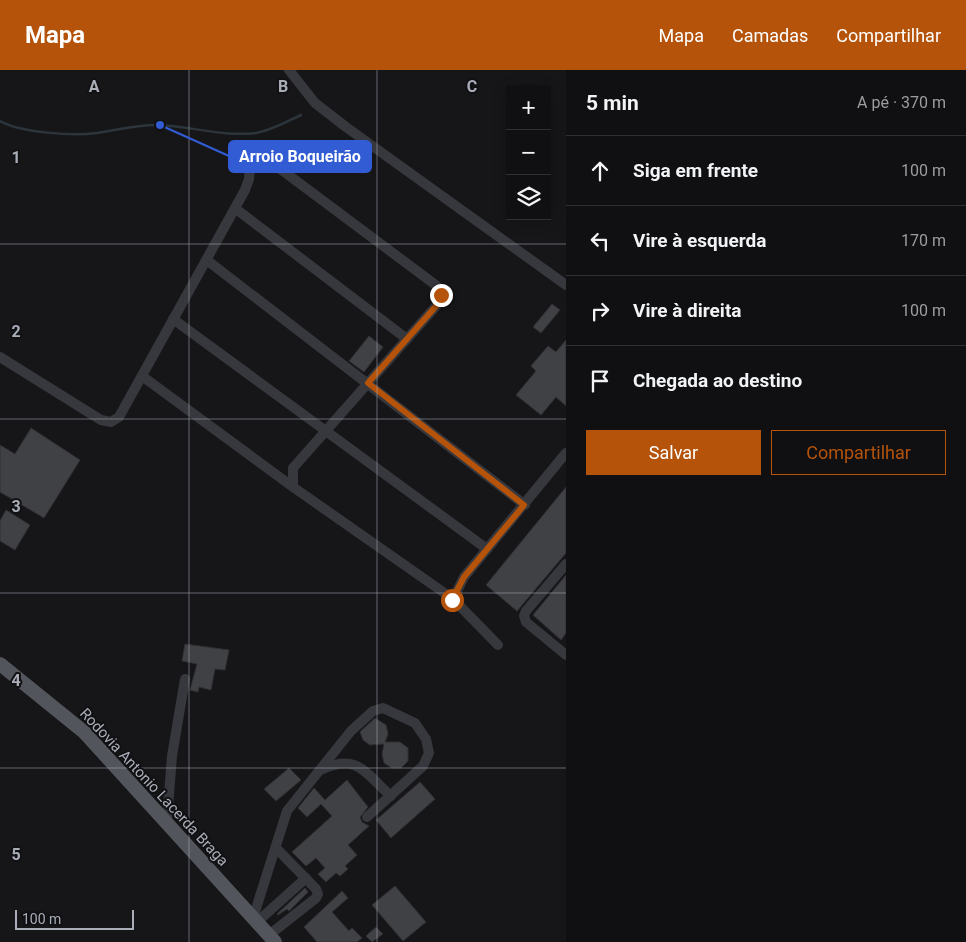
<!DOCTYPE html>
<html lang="pt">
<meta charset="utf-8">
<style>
:root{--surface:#101012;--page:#19191b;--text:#f1f3f6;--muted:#9c9d9f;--line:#303032;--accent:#b45309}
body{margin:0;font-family:Roboto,sans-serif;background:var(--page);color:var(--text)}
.controls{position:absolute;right:15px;top:15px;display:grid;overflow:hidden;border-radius:0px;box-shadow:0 2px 12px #0003}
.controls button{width:45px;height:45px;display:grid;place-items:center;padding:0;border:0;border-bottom:1px solid var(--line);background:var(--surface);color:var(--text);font:25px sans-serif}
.scale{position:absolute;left:15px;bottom:12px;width:119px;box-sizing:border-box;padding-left:5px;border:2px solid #a8adb8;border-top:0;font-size:14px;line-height:18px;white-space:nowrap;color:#a8adb8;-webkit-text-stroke:4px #111113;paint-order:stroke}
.stop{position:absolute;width:15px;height:15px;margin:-11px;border:4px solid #b45309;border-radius:50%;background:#fff}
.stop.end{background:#b45309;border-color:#fff;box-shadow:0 1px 5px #0008}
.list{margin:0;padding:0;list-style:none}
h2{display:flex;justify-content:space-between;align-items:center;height:65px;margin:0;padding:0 20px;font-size:21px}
h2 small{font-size:16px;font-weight:400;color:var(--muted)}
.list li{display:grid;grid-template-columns:32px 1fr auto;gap:15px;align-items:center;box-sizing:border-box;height:70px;padding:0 20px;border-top:1px solid var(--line)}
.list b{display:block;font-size:19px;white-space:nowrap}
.list em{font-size:16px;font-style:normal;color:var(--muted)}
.actions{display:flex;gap:10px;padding:15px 20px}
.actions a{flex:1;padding:11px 0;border:1px solid var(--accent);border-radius:0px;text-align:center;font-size:18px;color:var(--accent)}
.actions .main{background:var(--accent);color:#fff}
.icon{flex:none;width:28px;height:28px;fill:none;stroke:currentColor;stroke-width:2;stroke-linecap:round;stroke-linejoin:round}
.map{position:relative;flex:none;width:566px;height:872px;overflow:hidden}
header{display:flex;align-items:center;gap:30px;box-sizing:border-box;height:70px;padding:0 25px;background:var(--accent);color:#fff}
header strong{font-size:24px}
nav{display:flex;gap:28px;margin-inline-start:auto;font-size:18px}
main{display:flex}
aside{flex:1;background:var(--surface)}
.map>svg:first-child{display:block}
</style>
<header>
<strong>Mapa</strong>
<nav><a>Mapa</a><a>Camadas</a><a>Compartilhar</a></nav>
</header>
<main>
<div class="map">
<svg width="566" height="872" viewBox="0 0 566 872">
<rect width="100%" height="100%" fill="#161618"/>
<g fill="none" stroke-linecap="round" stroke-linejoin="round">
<path stroke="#2c353c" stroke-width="2.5" d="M 0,51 C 22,63 72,66 97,63 C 117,60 136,55 157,55 C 190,56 222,67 256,63 C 273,60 286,52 301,45"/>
</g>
<g fill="#404145" stroke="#303034">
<polygon points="552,234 560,240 541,263 533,257"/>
<polygon points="369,266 383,277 364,302 349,291"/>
<polygon points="566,270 566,336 556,327 541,345 516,325 536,301 531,296 548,276 556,282"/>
<polygon points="31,358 80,390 44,448 0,422 0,375 15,384"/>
<polygon points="566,417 566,483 517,541 486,515"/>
<polygon points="6,440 30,455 15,480 0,471 0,451"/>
<polygon points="566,505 566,563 561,570 533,545"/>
<polygon points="185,574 229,580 225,600 215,599 211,620 199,617 198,622 190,620 197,594 182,591"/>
<polygon points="375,648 386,655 388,664 385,672 400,672 408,678 408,691 401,698 392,698 384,693 382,684 384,674 370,675 363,670 360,662"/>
<polygon points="289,698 301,710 276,731 264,719"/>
<polygon points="347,710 368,737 360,747 362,752 369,756 348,775 357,785 345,796 348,799 340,806 336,803 326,812 318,804 325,798 316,788 306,796 292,782 332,746 321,734 307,747 298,738 314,718 325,730"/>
<polygon points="420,712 435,729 391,768 376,750"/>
<polygon points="395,816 426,852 403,871 372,835"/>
<polygon points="305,818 308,822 289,841 287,839 278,845 277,844"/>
<polygon points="342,821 348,828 332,842 349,861 352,858 362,868 357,872 317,872 304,857"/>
<polygon points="376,857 383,864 372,872 366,866"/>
</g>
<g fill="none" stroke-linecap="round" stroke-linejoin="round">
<g stroke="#37383d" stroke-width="10">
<polyline points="289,0 315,33 346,57 566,215"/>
<polyline points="236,139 407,269"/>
<polyline points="208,191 525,435"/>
<polyline points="173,249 487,479"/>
<polyline points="0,287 101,350 111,352 119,347 245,120 249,109 251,84 259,83 437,216 441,225 437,235 293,398 293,417"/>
<polyline points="142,306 293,417 453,529 498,575"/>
<polyline points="566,494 526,541 524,546 526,552 566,585"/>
<polyline points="453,529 464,507 566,383"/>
<path d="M 323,699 C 358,683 366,704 391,726"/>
<polyline points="167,750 172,686 185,609"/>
<polyline points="253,848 287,741 351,661 373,641 383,638 415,653 426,669 429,683 423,696 367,747"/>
<polyline points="257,852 306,808"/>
<polyline points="269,865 316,828 318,824 316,819 277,779"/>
</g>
<polyline stroke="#53555c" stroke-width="14" points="0,594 84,662 275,872"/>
</g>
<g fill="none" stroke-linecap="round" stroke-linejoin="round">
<polyline stroke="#b45309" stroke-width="6" points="441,225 437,235 368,313 524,435 464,507 452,530"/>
</g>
<path fill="none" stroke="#a8adb8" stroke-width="1" stroke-opacity="0.55" d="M 189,0 L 189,872M 377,0 L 377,872M 0,174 L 566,174M 0,349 L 566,349M 0,523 L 566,523M 0,698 L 566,698"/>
<g text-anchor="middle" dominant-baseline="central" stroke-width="4" stroke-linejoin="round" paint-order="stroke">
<g font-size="15" fill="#a8adb8" stroke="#111113">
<text transform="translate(154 717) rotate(47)">Rodovia Antonio Lacerda Braga</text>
</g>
</g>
<g font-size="16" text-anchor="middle" font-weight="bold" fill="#a8adb8" stroke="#111113" stroke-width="4" stroke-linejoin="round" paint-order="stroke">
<text x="94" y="22">A</text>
<text x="283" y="22">B</text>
<text x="472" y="22">C</text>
<text x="16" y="93">1</text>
<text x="16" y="267">2</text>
<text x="16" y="442">3</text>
<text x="16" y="616">4</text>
<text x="16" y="790">5</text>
</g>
<path fill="none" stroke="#325cd3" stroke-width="2" d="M160 55L229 86"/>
<circle fill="#325cd3" stroke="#111113" stroke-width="2" cx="160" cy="55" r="5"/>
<rect fill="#325cd3" stroke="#325cd3" stroke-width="2" x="229" y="71" width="142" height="31" rx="5"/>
<g font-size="16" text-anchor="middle" font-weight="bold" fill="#fff">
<text x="300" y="92">Arroio Boqueirão</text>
</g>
</svg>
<div class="controls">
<button>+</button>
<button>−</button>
<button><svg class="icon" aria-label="layers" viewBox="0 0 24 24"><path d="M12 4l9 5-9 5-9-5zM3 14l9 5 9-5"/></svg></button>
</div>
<div class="scale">100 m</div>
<div class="stop" style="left:452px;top:530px"></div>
<div class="stop end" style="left:441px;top:225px"></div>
</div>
<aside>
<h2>5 min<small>A pé · 370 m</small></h2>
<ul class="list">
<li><svg class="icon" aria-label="ahead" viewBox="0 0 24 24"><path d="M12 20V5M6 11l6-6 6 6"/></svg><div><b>Siga em frente</b></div><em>100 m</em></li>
<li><svg class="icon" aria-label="left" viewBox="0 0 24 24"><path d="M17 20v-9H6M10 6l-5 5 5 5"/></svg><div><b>Vire à esquerda</b></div><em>170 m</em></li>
<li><svg class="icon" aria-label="right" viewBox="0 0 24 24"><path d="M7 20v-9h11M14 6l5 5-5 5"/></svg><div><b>Vire à direita</b></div><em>100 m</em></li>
<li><svg class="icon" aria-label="arrive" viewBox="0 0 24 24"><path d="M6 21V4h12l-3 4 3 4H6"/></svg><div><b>Chegada ao destino</b></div></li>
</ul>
<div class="actions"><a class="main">Salvar</a><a>Compartilhar</a></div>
</aside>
</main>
